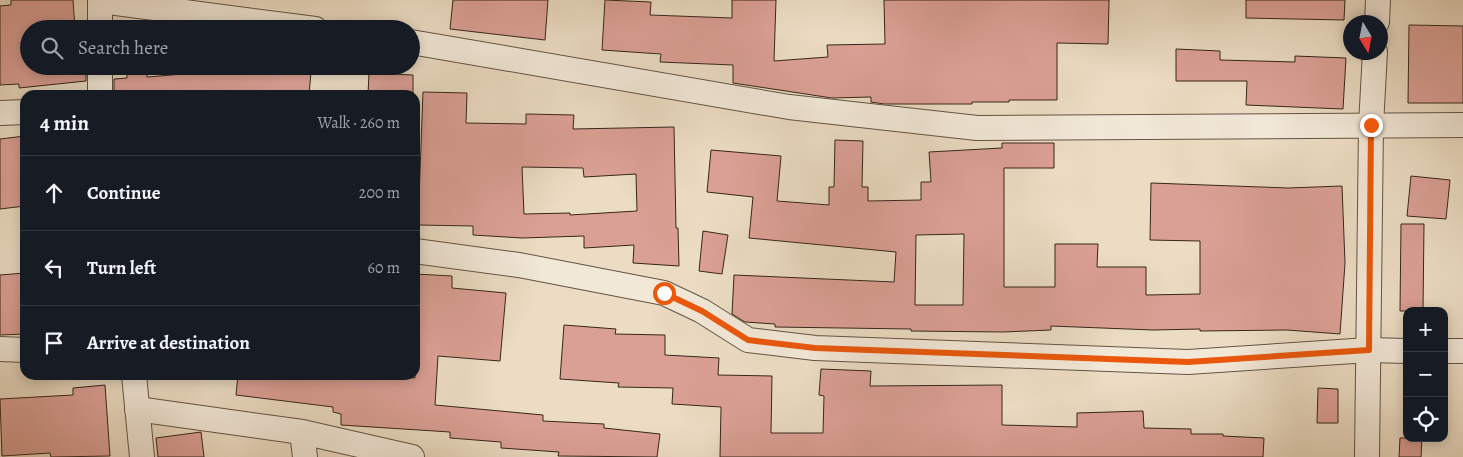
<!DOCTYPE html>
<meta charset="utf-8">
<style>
:root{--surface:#171b24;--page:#242831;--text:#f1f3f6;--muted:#9ea1a6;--line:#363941}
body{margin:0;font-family:Alegreya,serif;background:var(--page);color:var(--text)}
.controls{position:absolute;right:15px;bottom:15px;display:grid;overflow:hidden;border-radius:10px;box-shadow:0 2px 12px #0003}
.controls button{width:45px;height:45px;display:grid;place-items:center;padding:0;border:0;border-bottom:1px solid var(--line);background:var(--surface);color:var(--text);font:25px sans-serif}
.compass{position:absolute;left:1343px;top:15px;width:45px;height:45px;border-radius:50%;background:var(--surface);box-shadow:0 2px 12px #0003;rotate:170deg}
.stop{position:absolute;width:15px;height:15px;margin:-11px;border:4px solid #ea580c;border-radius:50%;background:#fff}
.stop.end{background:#ea580c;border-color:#fff;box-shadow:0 1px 5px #0008}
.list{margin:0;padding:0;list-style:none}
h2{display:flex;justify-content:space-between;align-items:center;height:65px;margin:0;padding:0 20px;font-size:21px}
h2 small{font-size:16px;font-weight:400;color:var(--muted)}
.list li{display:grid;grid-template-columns:32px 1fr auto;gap:15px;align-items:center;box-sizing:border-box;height:75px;padding:0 20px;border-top:1px solid var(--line)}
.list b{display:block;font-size:19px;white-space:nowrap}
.list em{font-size:16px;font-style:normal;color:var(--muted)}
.icon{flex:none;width:28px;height:28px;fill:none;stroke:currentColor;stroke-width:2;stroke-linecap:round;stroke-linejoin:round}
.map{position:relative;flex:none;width:1463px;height:457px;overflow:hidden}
.search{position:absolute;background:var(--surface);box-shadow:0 2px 12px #0003;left:20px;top:20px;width:400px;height:55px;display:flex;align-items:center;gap:12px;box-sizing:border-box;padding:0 18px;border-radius:28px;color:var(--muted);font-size:19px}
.panel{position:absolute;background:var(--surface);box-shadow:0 2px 12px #0003;left:20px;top:90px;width:400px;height:290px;border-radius:15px}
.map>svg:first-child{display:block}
</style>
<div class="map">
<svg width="1463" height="457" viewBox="0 0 1463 457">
<rect width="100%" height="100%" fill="#ebdcc3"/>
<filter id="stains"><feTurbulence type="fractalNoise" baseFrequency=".004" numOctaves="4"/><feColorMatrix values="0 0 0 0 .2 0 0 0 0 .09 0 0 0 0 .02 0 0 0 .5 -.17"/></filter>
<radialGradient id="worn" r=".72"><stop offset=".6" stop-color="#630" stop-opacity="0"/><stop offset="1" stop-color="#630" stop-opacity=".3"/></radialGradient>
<g fill="#dba095" stroke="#372619" fill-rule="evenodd">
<polygon points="11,0 73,0 75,29 29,29 29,66 86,66 86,81 19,88 19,84 0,85 0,6 11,5"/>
<polygon points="453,0 548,0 545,40 450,29"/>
<polygon points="605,0 651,2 650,15 732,18 732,0 776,0 774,61 828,57 827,45 885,44 884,0 1109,0 1108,44 1057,43 1057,100 1009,100 1009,102 972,102 972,104 884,104 871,102 871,97 832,98 733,83 733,65 660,62 661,54 602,50"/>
<polygon points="1246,0 1345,0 1344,20 1246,18"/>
<polygon points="1409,25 1463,26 1463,103 1408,103"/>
<polygon points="1176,49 1220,51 1220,60 1295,62 1295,56 1346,58 1343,109 1246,105 1247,81 1176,81"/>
<polygon points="126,66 146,66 147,77 207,72 208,66 255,66 255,70 311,72 309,95 114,95 114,79 127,78"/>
<polygon points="369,73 413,75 413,95 368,95"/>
<path d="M 423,92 L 467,93 L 466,123 L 526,124 L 526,114 L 574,115 L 573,129 L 674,127 L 676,228 L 678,228 L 679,266 L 633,263 L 634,245 L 584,248 L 584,236 L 522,238 L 473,235 L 473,226 L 418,225 ZM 522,167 L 583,168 L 584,177 L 636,174 L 637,211 L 570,215 L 570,213 L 524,214 Z"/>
<polygon points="25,136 25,206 0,209 0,139"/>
<path d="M 835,140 L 863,141 L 862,187 L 868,187 L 868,201 L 921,200 L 921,182 L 931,182 L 929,152 L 1002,148 L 1002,143 L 1054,143 L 1054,168 L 1004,168 L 1004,287 L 1055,287 L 1055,244 L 1098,244 L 1097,267 L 1146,267 L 1146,295 L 1200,294 L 1200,241 L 1150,240 L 1151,183 L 1288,188 L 1342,186 L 1345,263 L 1340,334 L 1287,330 L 1200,331 L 1200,329 L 1153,330 L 1051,326 L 1051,330 L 1003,332 L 911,331 L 911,329 L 775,327 L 775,324 L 745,322 L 732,314 L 734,275 L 894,282 L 896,252 L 749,238 L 753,197 L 707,192 L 711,150 L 781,156 L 777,201 L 829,205 L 829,187 L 834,187 ZM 964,234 L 963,305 L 915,305 L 916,235 Z"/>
<polygon points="1411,176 1450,180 1446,219 1407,216"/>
<polygon points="1401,224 1424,224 1423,311 1400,311"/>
<polygon points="703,231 728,235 722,274 699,271"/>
<polygon points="25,273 25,334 0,335 0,275"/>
<polygon points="415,274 452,276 452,288 506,293 500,361 438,356 435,405 543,415 543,421 604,424 604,428 660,434 657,457 558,456 559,452 501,448 501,442 450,438 450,432 341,425 341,414 333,412 333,407 236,395 238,375 261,377 261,375 381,375 415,378"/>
<polygon points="564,325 616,329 615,334 665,335 665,355 719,358 718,375 772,376 771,433 823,433 824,396 819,395 821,369 871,371 870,386 1002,385 1002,425 1077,427 1077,413 1143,411 1144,428 1191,429 1191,434 1223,434 1223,436 1264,438 1263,457 720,457 721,407 672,404 673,388 618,387 619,383 560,379"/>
<polygon points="105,385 110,456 51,457 50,453 2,456 0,399 73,395 73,388"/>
<polygon points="1318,388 1338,389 1338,423 1317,423"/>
<polygon points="201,432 204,457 158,457 156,438"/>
<polygon points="1400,438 1422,438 1421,457 1399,457"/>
</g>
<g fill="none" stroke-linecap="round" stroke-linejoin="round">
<g stroke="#645444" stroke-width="26">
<g id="street">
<polyline points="101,1 315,29"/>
<polyline points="1377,22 1378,0"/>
<polyline points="100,29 100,0"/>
<polyline points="411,42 789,107 977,128 1463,125"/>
<polyline points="100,95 100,66"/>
<polyline points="0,113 25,112"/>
<polyline points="415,251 519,265 664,293 702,311 748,340 815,348 1188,362 1369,350 1407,351"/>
<polyline points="0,349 25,350"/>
<polyline points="1444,351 1463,351"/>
<polyline points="134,375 142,457"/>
<polyline points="137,409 302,432 412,457"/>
<polyline points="302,432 305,457"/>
<polyline points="1367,457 1371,125 1375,52"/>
</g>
</g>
<use href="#street" stroke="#f2e8d8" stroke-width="24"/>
</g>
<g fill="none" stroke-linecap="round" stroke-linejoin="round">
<polyline stroke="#ea580c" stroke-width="6" points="664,293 702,311 748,340 815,348 1188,362 1369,350 1371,125"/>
</g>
<rect width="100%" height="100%" filter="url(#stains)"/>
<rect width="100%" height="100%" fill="url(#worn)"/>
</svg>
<div class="controls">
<button>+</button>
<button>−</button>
<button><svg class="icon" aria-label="locate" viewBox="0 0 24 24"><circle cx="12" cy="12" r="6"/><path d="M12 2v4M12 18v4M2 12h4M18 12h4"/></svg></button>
</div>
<svg class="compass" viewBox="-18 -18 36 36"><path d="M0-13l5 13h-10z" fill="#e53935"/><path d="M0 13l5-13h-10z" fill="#9ea1a6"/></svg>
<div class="stop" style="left:664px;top:293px"></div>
<div class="stop end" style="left:1371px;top:125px"></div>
<div class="search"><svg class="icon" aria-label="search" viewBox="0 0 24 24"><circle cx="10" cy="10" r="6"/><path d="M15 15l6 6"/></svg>Search here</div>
<section class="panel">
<h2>4 min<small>Walk · 260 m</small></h2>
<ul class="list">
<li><svg class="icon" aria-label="ahead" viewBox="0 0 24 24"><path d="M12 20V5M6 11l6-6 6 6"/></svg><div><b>Continue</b></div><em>200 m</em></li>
<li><svg class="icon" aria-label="left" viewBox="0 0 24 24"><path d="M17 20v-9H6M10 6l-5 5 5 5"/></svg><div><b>Turn left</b></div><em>60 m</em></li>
<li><svg class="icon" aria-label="arrive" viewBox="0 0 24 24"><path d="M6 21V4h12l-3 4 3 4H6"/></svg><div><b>Arrive at destination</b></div></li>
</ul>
</section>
</div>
